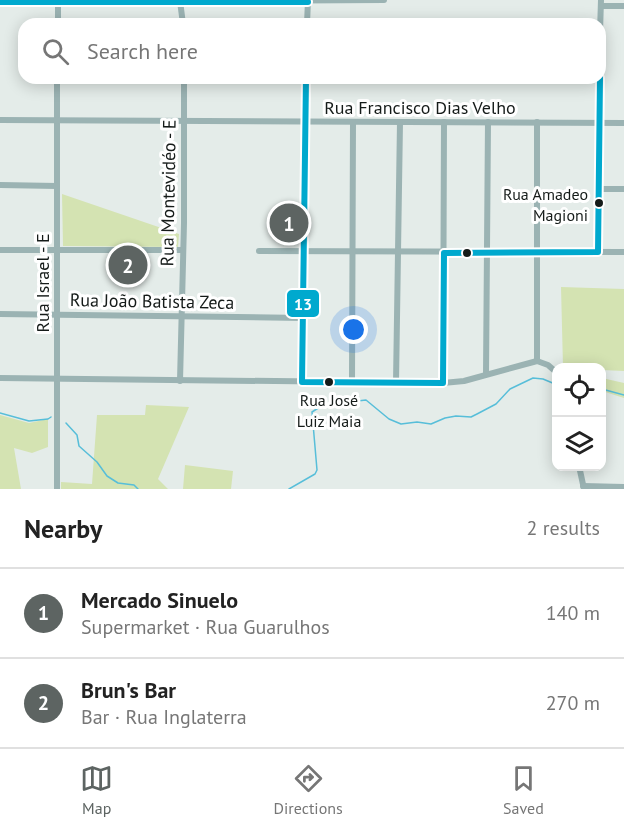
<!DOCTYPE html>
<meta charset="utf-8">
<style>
:root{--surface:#fff;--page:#f2f2f2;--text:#222;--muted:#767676;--line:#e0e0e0;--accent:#5d6462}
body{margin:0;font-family:"PT Sans",sans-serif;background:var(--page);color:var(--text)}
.controls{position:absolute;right:18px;bottom:18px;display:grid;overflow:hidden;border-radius:12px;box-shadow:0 3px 15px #0003}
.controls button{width:54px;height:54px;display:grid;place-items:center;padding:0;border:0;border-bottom:2px solid var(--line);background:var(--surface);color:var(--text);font:30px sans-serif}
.you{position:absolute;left:354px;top:330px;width:21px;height:21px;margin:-15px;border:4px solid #fff;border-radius:50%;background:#1a73e8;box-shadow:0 0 0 9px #1a73e833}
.badge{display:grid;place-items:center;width:39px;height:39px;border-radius:50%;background:var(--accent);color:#fff;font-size:20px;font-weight:700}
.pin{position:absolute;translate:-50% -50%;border:3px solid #fff;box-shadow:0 2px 6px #0006}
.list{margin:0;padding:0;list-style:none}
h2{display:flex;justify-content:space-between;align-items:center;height:78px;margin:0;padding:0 24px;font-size:26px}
h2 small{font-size:20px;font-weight:400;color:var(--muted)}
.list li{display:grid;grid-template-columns:39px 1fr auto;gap:18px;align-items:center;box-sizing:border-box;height:90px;padding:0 24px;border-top:2px solid var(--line)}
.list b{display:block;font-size:22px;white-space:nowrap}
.list p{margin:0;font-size:20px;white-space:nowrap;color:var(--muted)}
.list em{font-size:20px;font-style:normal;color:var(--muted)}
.icon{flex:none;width:33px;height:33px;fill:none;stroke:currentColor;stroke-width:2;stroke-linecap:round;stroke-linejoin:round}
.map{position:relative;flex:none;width:624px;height:489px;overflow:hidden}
.search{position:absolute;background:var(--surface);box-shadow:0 3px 15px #0003;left:18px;right:18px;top:18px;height:66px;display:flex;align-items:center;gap:15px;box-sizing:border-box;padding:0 21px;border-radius:18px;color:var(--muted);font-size:22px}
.sheet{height:258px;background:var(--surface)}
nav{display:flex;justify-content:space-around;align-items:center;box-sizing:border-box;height:84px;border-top:2px solid var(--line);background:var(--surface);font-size:16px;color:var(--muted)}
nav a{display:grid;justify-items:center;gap:3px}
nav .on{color:var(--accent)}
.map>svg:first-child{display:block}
</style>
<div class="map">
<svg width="624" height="489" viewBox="0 0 624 489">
<rect width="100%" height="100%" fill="#e4ece9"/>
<g fill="#d4e3b2">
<polygon points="62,194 179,234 178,247 63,246"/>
<polygon points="561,287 624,289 624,371 602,370 602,368 563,367"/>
<polygon points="602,378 624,383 624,398 602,391"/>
<polygon points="146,405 189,407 158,479 168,489 61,489 61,482 92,484 97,415 145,415"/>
<polygon points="0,415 29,423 48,419 48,447 32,453 14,448 21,489 0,489"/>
<polygon points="185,465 233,471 231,489 183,489"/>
</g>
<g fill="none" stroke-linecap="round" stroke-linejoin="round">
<g stroke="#57bed9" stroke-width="1.5">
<polyline points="602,389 624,395"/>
<polyline points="0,413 29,421 48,419 51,417"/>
<polyline points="66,423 77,435 79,446 97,462 107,476 118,483 134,485 138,489"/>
<polyline points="289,489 315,474 317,470 312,412 323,405 366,400 389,419 401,424 417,422 431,424 445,418 456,416 471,417 477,414 496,404 510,389 533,378 543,379 555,384"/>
</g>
<g stroke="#9bb3b3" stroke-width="6">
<polyline points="180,1 183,24"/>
<polyline points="0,2 384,0"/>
<polyline points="601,6 624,6"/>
<polyline points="58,24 58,0"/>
<polyline points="307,24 308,0"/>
<polyline points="600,32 601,0"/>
<polyline points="57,78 57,489"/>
<polyline points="0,120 624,123"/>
<polyline points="0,185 57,186"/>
<polyline points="599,189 624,189"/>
<polyline points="0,250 182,250"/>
<polyline points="259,251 624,252"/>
<polyline points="598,252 600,78"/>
<polyline points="0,314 304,318"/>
<polyline points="537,361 537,122"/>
<polyline points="486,374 488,122"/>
<polyline points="0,378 443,383 464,381 537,361 548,365 556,372"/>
<polyline points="180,381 184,223 184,78"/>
<polyline points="302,382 306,78"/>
<polyline points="352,382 353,122"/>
<polyline points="396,383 400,122"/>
<polyline points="443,383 444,122"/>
<polyline points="579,466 584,489"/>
<polyline points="583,486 624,487"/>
</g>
<g stroke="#fff" stroke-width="10">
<g id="bus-1">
<polyline points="0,2 308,2"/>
<polyline points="306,78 302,382 443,383 444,253 598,252 600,78"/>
</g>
</g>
<use href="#bus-1" stroke="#00a9ce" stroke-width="6"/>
</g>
<g fill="#151b19" stroke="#fff" stroke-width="2">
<circle cx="599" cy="203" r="5"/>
<circle cx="467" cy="253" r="5"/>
<circle cx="329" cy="382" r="5"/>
</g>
<g text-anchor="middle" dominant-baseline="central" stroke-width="6" stroke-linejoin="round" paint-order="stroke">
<g font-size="16" fill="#151b19" stroke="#fff" text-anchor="end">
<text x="588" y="194">Rua Amadeo<tspan x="588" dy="21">Magioni</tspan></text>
<text x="329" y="400" text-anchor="middle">Rua José<tspan x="329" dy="21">Luiz Maia</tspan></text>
</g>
<g font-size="18" fill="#151b19" stroke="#fff">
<text x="420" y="107">Rua Francisco Dias Velho</text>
<text transform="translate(168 193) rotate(-89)">Rua Montevidéo - E</text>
<text transform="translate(42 283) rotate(-90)">Rua Israel - E</text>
<text transform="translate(152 301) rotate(1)">Rua João Batista Zeca</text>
</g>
</g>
<rect stroke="#fff" stroke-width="2" x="286" y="289" width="34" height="29" rx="6" fill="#00a9ce"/>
<g font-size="16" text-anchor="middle" font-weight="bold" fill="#fff">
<text x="303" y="310">13</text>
</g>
</svg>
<div class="controls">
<button><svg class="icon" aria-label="locate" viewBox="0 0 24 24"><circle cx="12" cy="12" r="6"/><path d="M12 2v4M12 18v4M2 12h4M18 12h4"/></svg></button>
<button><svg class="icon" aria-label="layers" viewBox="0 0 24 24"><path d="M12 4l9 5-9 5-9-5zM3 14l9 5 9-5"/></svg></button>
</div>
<div class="you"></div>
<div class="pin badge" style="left:289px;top:223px">1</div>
<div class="pin badge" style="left:128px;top:265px">2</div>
<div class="search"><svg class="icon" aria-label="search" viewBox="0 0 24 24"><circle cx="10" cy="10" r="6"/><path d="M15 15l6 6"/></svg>Search here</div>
</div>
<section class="sheet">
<h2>Nearby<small>2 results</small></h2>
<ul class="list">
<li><span class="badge">1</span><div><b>Mercado Sinuelo</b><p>Supermarket · Rua Guarulhos</p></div><em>140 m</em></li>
<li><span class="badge">2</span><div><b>Brun's Bar</b><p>Bar · Rua Inglaterra</p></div><em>270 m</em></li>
</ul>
</section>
<nav>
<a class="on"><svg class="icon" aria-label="map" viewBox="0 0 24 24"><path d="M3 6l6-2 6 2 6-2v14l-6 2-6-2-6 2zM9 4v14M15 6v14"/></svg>Map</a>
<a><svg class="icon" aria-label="directions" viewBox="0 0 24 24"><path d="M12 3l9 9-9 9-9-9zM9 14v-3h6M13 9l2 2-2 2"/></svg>Directions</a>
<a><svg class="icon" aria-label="saved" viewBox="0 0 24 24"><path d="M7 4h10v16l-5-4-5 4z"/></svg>Saved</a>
</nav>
